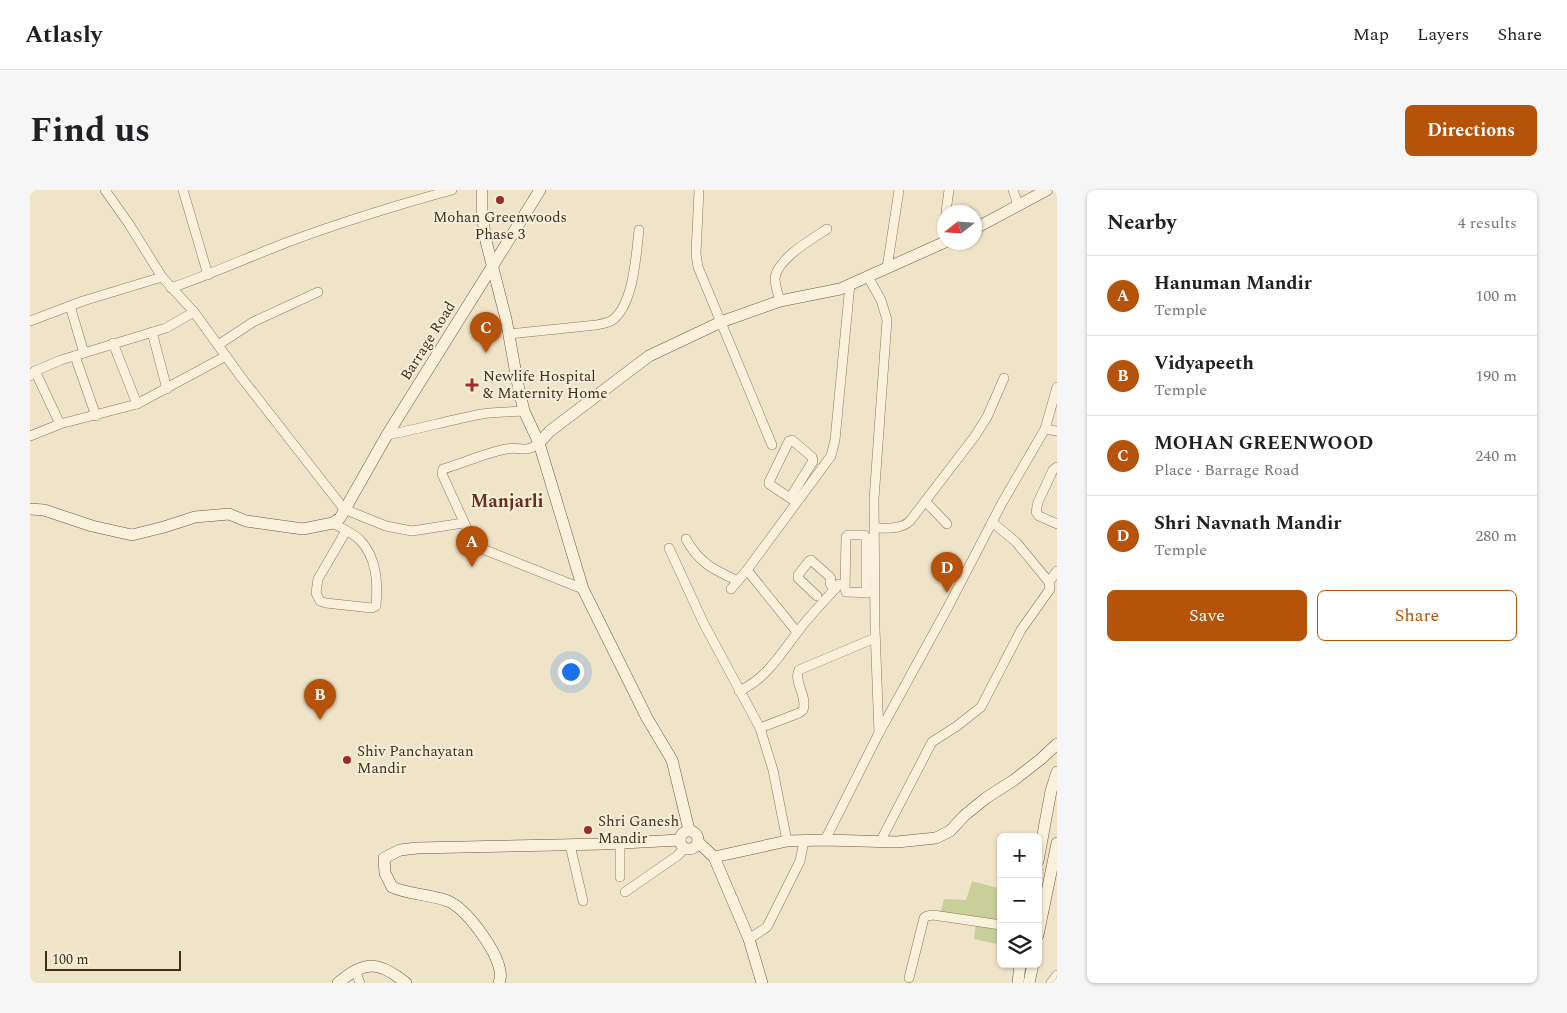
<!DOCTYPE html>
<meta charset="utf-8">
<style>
:root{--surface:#fff;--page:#f6f6f6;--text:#202124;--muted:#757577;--line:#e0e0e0;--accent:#b45309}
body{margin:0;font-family:Spectral,serif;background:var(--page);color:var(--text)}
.controls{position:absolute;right:15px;bottom:15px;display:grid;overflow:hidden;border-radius:8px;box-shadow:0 1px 4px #0004}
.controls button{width:45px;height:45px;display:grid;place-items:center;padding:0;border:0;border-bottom:1px solid var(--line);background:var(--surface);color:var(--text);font:25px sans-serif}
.compass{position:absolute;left:907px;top:15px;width:45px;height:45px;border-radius:50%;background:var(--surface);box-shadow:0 1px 4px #0004;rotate:253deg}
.scale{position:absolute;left:15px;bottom:12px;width:136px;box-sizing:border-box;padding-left:5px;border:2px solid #3d2e20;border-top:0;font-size:14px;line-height:18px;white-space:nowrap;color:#3d2e20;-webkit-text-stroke:4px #f7eed8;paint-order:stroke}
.you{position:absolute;left:540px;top:481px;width:18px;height:18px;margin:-12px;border:4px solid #fff;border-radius:50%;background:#1a73e8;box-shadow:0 0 0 8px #1a73e833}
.badge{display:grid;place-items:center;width:32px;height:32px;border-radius:50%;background:var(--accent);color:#fff;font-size:16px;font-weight:700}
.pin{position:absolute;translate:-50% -41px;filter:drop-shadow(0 1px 2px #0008)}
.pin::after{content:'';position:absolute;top:26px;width:18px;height:15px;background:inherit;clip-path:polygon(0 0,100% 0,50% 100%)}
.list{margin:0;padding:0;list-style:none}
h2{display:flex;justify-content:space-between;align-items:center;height:65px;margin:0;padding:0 20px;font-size:21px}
h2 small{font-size:16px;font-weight:400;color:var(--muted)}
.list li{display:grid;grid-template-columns:32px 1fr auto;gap:15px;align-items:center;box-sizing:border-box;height:80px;padding:0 20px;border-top:1px solid var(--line)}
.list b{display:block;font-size:19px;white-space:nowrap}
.list p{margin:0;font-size:16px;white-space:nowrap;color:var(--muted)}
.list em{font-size:16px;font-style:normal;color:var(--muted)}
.actions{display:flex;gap:10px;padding:15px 20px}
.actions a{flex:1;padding:11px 0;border:1px solid var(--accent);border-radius:8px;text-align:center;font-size:18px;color:var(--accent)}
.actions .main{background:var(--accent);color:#fff}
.icon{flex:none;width:28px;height:28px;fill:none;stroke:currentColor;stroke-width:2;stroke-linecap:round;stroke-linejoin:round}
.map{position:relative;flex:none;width:1027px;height:793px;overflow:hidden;border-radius:8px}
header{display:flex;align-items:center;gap:30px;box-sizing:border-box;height:70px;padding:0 25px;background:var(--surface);border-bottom:1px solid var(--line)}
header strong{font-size:24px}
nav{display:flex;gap:28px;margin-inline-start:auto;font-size:18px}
.intro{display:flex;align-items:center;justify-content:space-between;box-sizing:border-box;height:120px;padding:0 30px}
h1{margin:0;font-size:35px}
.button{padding:12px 22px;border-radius:8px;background:var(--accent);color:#fff;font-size:18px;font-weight:700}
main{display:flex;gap:30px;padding:0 30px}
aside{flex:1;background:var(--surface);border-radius:8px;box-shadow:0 1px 4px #0004}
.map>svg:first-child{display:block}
</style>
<header>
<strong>Atlasly</strong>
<nav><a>Map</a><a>Layers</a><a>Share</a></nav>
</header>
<div class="intro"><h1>Find us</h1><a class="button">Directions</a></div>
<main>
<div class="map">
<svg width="1027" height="793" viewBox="0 0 1027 793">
<rect width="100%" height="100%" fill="#f0e4c8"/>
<polygon fill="#c9cf9b" points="942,691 971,699 971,755 944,749 946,733 909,727 914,709 936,710"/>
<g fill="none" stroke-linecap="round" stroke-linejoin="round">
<g stroke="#8d765c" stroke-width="10">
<g id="street">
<polyline points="75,0 99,34 132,87 164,122 211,187 314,319 356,336 382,341 433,333"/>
<polyline points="153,0 178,85"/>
<polyline points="669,0 666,64 668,77 742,255"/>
<polyline points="983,0 988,15"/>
<polyline points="916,22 919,0"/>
<polyline points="857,78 869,0"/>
<polyline points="838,87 851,110 857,130 844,309 845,439 849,543"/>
<path d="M 141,98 C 181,84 219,67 258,52 C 312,32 367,15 422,0"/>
<path d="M 750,111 C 748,104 745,96 745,88 C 747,69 782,49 797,39"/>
<polyline points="40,116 54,163"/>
<polyline points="0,131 53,111 132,87"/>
<polyline points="122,142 137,199"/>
<path d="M 479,144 L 566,135 C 572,134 579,133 584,129 C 604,111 606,65 609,40"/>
<polyline points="83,153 107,214"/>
<polyline points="188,155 223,132 288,102"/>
<polyline points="45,166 66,226"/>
<polyline points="5,181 30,234"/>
<polyline points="0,186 5,181 31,170 136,138 164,122"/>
<polyline points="1015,239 1027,241"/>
<path d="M 357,245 C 389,239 420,230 452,224 C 466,222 480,222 494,221"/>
<polyline points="0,246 30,234 107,214 196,166"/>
<path d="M 509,253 C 495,264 491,256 476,259 C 455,263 434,273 413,279 L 412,284 L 445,356 L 553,399"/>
<polyline points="1027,277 1023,280 1008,312 1006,322 1009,326 1027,334"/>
<polyline points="760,308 783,271 782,267 762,250 759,251 739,292 739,294 766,312"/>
<polyline points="895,311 917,334"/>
<path d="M 303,333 C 311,338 323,343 330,350 C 347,368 348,393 346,416 L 342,418 L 296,413 L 290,411 L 286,403 L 288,389 L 316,341"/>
<path d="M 844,338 C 856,338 870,340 880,331 L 945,246 L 957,227 L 974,188"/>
<polyline points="844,348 836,348 834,345 818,345 816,347 815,399 816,402 844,403"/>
<path d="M 656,349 C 669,373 684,380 708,391"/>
<polyline points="639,358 674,434 730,538 743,580 757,651"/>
<polyline points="717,380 767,442"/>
<polyline points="1019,392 1027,381"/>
<polyline points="701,399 717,380 801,266 805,250 820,94"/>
<polyline points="836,403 836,348"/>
<polyline points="787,406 768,388 768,385 779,371 781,370 800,387 801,389 800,394 805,399"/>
<path d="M 709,501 C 741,487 756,454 778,429 C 788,417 799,406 809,394"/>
<path d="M 730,538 L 769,523 L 773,520 C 778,506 763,492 769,480 L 845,448"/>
<polyline points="795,650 849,543 918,417 972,313 1015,239 1027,197"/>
<polyline points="851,650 902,552 927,536 951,517 991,440 1020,399 1019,392 986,352 962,332"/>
<polyline points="590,652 590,687"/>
<polyline points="540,655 553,711"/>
<polyline points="595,702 647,666 655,658"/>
<polyline points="719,749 737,737 770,671 774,651"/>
<polyline points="325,780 330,793"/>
<polyline points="879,788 894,728 897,726 903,725 971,735"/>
<polyline points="1021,793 1027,785"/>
</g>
</g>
<g stroke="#6f573f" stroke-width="12">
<g id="secondary">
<polyline points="452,0 452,23 456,51 476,129 488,195 494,221 509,253 553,399 617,528 642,570 659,640"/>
<polyline points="944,39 1017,0"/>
<polyline points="509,253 520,241 619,166 691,132 750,111 810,99 915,52"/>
<polyline points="0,319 14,320 62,336 102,345 134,337 165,327 199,324 216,331 273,339 303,333 310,328 357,245 510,0"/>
<circle cx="659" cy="650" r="9"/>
<polyline points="668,652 684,667 719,749 732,793"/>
<polyline points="684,667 757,651 795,650 867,652 906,648 920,641 935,625 956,608 984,590 1011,569 1027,554"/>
<polyline points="1008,671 1021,601 1027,582"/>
<polyline points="1008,745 1027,653"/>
<path d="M 308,793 C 335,770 349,771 376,793"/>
<path d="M 469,793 C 470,790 471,785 470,781 C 467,761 437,719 418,711 C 399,704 380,705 362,697 L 355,683 L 354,668 L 370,660 L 387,658 L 573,654 L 650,650"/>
<polyline points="988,793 990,774"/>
<polyline points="999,793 1003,774"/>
</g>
</g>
<use href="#street" stroke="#faf1dc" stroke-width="9"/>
<use href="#secondary" stroke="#faf1dc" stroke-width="11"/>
</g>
<g fill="#9e2a2b" stroke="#f7eed8" stroke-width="2">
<circle cx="470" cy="10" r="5"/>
<path d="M439.5 187.5h5v5h5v5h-5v5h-5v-5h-5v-5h5z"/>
<circle cx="317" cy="570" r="5"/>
<circle cx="558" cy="640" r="5"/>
</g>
<g text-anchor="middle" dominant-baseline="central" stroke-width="4" stroke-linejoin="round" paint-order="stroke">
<g font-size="15" fill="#3d2e20" stroke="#f7eed8" text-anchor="start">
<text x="470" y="27" text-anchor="middle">Mohan Greenwoods<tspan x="470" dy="17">Phase 3</tspan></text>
<text x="453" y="186">Newlife Hospital<tspan x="453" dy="17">&amp; Maternity Home</tspan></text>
<text x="327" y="561">Shiv Panchayatan<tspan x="327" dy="17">Mandir</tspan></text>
<text x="568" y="631">Shri Ganesh<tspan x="568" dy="17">Mandir</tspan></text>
</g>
<g font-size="15" fill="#3d2e20" stroke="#f7eed8">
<text transform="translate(398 151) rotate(-58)">Barrage Road</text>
</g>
<g font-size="18" font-weight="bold" fill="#6b2e1e" stroke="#f7eed8">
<text x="477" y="311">Manjarli</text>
</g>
</g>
</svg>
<div class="controls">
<button>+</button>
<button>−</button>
<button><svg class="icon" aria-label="layers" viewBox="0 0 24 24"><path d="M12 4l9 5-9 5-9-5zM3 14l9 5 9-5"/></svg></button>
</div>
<svg class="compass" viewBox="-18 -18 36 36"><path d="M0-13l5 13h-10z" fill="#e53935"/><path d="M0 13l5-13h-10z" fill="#757577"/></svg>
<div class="scale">100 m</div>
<div class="you"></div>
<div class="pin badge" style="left:442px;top:377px">A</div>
<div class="pin badge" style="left:290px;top:530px">B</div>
<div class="pin badge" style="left:456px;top:163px">C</div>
<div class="pin badge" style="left:917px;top:403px">D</div>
</div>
<aside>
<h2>Nearby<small>4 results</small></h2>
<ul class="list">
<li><span class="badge">A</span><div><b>Hanuman Mandir</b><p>Temple</p></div><em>100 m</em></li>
<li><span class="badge">B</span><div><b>Vidyapeeth</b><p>Temple</p></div><em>190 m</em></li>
<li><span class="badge">C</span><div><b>MOHAN GREENWOOD</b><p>Place · Barrage Road</p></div><em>240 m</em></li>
<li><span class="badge">D</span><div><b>Shri Navnath Mandir</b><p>Temple</p></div><em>280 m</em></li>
</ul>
<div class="actions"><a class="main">Save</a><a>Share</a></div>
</aside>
</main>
